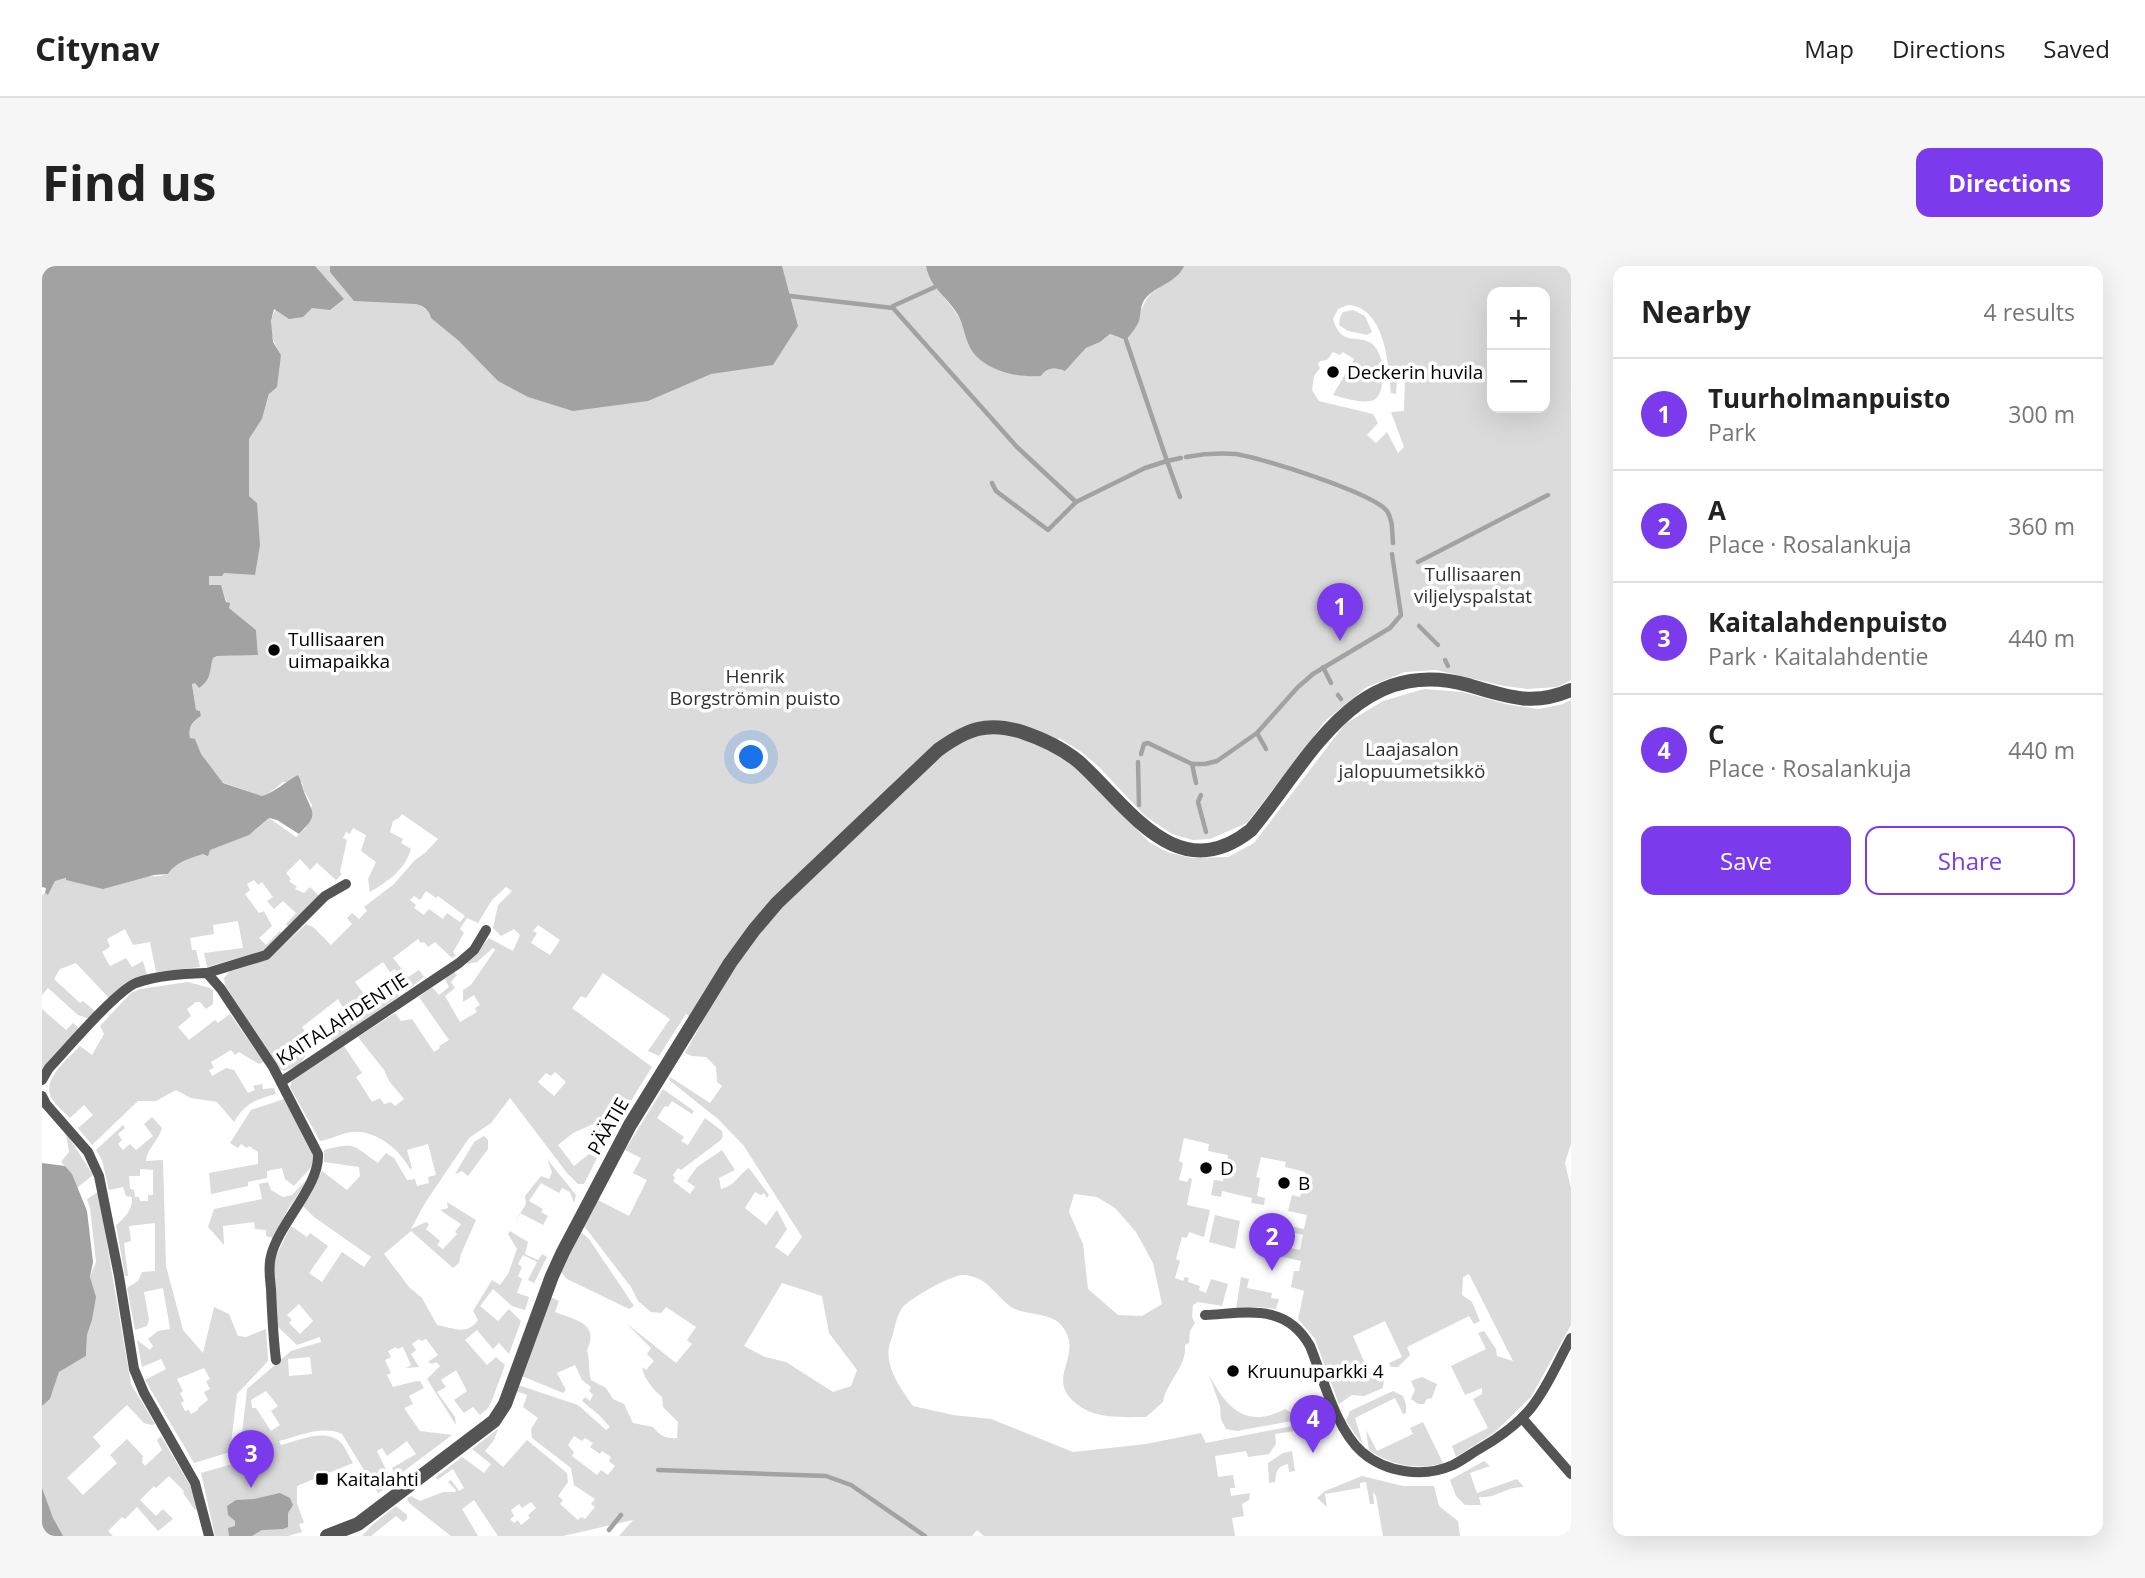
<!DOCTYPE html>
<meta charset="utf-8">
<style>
:root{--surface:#fff;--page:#f6f6f6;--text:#222;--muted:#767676;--line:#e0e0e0;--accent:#7c3aed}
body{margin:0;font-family:"Open Sans",sans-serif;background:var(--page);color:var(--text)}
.controls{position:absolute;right:21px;top:21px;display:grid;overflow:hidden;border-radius:14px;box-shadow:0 7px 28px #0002}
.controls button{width:63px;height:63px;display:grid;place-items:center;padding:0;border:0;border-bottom:2px solid var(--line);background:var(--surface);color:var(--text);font:35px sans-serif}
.you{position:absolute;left:710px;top:492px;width:24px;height:24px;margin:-18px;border:5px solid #fff;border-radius:50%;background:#1a73e8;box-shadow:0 0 0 10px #1a73e833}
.badge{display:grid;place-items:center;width:46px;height:46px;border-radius:50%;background:var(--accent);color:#fff;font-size:23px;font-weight:700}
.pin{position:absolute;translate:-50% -58px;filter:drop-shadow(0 2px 4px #0008)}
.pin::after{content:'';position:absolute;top:37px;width:24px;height:21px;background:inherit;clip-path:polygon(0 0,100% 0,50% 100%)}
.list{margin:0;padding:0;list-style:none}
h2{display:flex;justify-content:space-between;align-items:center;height:91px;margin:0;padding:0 28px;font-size:30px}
h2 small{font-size:23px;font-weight:400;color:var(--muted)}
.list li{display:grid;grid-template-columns:46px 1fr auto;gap:21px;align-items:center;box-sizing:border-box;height:112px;padding:0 28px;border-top:2px solid var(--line)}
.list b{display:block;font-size:26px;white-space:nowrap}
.list p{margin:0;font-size:23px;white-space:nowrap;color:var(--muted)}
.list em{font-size:23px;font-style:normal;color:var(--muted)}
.actions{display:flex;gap:14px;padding:21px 28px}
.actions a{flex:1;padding:16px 0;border:2px solid var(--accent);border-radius:14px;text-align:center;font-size:24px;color:var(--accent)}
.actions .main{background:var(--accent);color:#fff}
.map{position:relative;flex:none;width:1529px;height:1270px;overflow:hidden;border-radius:14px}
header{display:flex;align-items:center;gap:42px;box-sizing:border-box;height:98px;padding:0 35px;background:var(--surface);border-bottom:2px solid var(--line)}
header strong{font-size:33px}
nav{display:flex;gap:38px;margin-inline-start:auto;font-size:24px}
.intro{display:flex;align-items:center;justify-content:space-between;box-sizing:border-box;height:168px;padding:0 42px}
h1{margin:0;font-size:49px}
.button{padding:18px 32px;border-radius:14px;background:var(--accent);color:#fff;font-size:24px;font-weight:700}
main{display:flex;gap:42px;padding:0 42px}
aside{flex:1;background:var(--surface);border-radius:14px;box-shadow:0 7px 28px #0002}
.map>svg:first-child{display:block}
</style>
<header>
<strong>Citynav</strong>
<nav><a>Map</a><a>Directions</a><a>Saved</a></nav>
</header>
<div class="intro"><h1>Find us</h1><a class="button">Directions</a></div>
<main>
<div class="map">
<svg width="1529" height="1270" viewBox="0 0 1529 1270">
<rect width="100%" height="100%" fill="#fff"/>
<g fill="#dbdbdb" fill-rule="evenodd">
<path d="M 273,0 L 317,0 L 388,46 L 729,0 L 884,0 C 887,20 904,31 914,47 C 921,57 924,71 929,83 C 951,95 973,112 999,110 C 1006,101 1014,101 1023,105 L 1044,82 L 1058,76 L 1068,68 L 1077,72 C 1083,64 1090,57 1096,49 C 1104,37 1102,32 1116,22 C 1126,15 1137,12 1142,0 L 1529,0 L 1529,414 L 1515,421 L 1485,423 L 1462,420 L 1394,404 L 1363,406 L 1325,421 L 1284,454 L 1205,557 L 1168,573 L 1151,574 L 1130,568 L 1103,550 L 1056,500 L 1038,485 L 1017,472 L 1011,483 L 1032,498 L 1107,576 L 1125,586 L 1149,592 L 1186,591 L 1212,577 L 1303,458 L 1341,435 L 1382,423 L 1420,426 L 1468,439 L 1497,443 L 1521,438 L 1529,434 L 1529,878 L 1523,897 L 1529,922 L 1529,1059 L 1489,1131 L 1453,1166 L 1414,1191 L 1410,1180 L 1446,1162 L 1431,1133 L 1440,1128 L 1440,1122 L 1423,1129 L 1409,1100 L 1444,1083 L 1436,1067 L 1442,1065 L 1454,1083 L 1455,1090 L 1471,1095 L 1427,1008 L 1421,1011 L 1420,1029 L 1430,1036 L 1438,1055 L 1432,1058 L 1427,1050 L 1365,1081 L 1368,1089 L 1356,1101 L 1349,1101 L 1347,1097 L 1360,1091 L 1343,1055 L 1311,1070 L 1323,1098 L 1318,1101 L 1318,1110 L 1320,1111 L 1340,1100 L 1343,1104 L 1341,1122 L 1322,1130 L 1310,1129 L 1297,1138 L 1273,1073 L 1256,1053 L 1262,1025 L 1249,1021 L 1252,1005 L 1257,1005 L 1259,995 L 1233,989 L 1235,979 L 1258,984 L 1261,969 L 1238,963 L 1239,958 L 1262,963 L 1265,949 L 1246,945 L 1250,929 L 1258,931 L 1260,922 L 1265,923 L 1267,912 L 1263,911 L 1263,906 L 1243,901 L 1244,896 L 1219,891 L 1214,911 L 1218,912 L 1215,930 L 1223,932 L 1222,939 L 1209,937 L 1210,932 L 1180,925 L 1179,931 L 1169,929 L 1172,914 L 1181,915 L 1183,907 L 1187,908 L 1190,896 L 1185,895 L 1186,889 L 1166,885 L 1167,878 L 1142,872 L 1137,895 L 1141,897 L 1137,914 L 1145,916 L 1147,912 L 1150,913 L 1145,939 L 1168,944 L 1162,971 L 1147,966 L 1145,972 L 1140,971 L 1134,993 L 1138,995 L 1133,1012 L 1141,1015 L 1143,1011 L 1147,1012 L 1146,1016 L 1158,1020 L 1157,1024 L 1164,1027 L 1169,1013 L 1186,1018 L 1180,1040 L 1156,1036 L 1151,1039 L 1150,1051 L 1153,1057 L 1148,1065 L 1147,1077 L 1143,1079 C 1145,1101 1124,1116 1121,1136 L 1104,1151 C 1077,1151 1050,1154 1029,1133 C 1006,1109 1043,1087 1019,1059 C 1009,1046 983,1050 969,1041 C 958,1033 949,1019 937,1013 C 933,1011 925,1009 921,1009 C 909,1009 868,1032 860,1042 C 854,1050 852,1067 848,1077 C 841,1099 859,1123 871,1140 L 911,1149 L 949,1153 L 1031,1186 L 1104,1178 L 1159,1167 L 1164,1177 L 1261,1158 L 1260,1164 L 1233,1168 L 1234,1178 L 1227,1188 L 1206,1191 L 1204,1185 L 1173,1190 L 1176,1211 L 1191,1209 L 1193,1222 L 1188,1222 L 1189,1230 L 1208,1227 L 1207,1234 L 1200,1238 L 1202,1250 L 1190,1252 L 1193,1270 L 942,1270 L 935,1264 L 930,1270 L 577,1270 L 591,1254 L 521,1270 L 456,1270 L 432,1234 L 420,1243 L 436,1270 L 409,1270 L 367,1237 L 365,1232 L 369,1230 L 378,1235 L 401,1226 L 413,1226 L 414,1224 L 406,1216 L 409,1214 L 417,1225 L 422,1222 L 411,1203 L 395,1214 L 394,1211 L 420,1191 L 442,1207 L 449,1198 L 430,1183 L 456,1163 L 452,1174 L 443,1185 L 461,1201 L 485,1174 L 525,1207 L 526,1216 L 516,1230 L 521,1234 L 518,1238 L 536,1254 L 539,1251 L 543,1253 L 553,1241 L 549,1238 L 553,1233 L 532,1219 L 529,1202 L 490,1172 L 489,1163 L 496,1152 L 481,1141 L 485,1129 L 474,1125 L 476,1119 L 536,1139 L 564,1164 L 568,1161 L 557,1149 L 540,1135 L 543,1131 L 548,1135 L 551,1129 L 547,1125 L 549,1121 L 540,1114 L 533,1099 L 515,1107 L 524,1124 L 521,1127 L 480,1110 L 509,1031 L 517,1035 L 513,1046 C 533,1054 558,1057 545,1084 C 548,1094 546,1103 549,1114 L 564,1122 L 571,1133 L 582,1138 L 591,1157 L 611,1161 C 618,1170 624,1173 635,1172 L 636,1156 L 621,1141 L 620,1131 C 611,1123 602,1113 600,1101 L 604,1104 L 612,1095 L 605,1088 L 609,1082 L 584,1057 L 634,1097 L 650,1078 L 645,1074 L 654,1061 L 624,1041 L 619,1047 L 609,1046 L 596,1035 L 589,1021 L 542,960 L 556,934 L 587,950 L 605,914 L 591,907 L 599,892 L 583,884 L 621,823 L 652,845 L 650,848 L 630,835 L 626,841 L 623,840 L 615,852 L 642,871 L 639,875 L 646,879 L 663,852 L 680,865 L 681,870 L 679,874 L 639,904 L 636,902 L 631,909 L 633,912 L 631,915 L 648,928 L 653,921 L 645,915 L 655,901 L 680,884 L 693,904 L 677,912 L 679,923 C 693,920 696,909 707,902 L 727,929 L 725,932 L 722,927 L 719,929 L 713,926 L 703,942 L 724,959 L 735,944 L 745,963 L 733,981 L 746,990 L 760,971 L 702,880 L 676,853 L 627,814 L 628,811 L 668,837 L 680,820 L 675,816 L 674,801 L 664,791 L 650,790 L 643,787 L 659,758 L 644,748 L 617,790 L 606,785 L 628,753 L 561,707 L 544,732 L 539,730 L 530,742 L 610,801 L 565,873 L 551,858 L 531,867 L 516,879 L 532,900 L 547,888 L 555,892 L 542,918 L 536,918 L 525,907 L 468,832 L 449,857 L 427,872 L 383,937 L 369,963 L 384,956 L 387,958 L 384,963 L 398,975 L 395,979 L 401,983 L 415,968 L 413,966 L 419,958 L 398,944 L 406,942 L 405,936 L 434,954 L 419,988 L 417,997 L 411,1002 L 369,965 L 342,988 L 367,1021 L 380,1032 L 395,1059 C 412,1062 425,1070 436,1054 L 431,1045 L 450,1014 L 458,1019 L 466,1008 L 475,983 L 466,968 L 484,938 L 483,930 L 499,910 L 507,913 L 510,906 L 505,893 L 534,929 L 532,937 L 528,926 L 520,922 L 517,927 L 499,917 L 487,935 L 501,943 L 499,946 L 506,950 L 501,959 L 478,947 L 468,965 L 486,976 L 483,988 L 496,994 L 500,988 L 505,991 L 492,1017 L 486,1014 L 495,996 L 481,989 L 476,998 L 480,1001 L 476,1010 L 480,1013 L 475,1027 L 487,1031 L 483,1044 L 470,1040 L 451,1023 L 438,1040 L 456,1055 L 467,1043 L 479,1055 L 467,1088 L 457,1077 L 451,1083 L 435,1064 L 423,1074 L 445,1099 L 454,1091 L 463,1099 L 450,1134 L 446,1142 L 438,1149 L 431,1141 L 422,1147 L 412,1134 L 425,1125 L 414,1104 L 399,1114 L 404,1121 L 395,1126 L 413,1151 L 414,1159 L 385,1113 L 398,1100 L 394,1096 L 390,1098 L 386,1096 L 396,1089 L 384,1073 L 379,1075 L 377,1073 L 370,1078 L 374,1084 L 369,1088 L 377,1101 L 364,1102 L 369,1099 L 361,1081 L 355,1083 L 354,1081 L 346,1085 L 349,1091 L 343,1094 L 349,1107 L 345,1109 L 351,1121 L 374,1115 L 378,1115 L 382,1122 L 367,1130 L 371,1138 L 362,1142 L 378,1165 L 410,1169 L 354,1211 L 350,1202 L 374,1188 L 365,1175 L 345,1190 L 340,1182 L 335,1185 L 351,1218 L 336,1227 L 300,1168 C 280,1159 258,1170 237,1175 L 239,1179 C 256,1175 285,1161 299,1177 C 304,1182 307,1191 311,1197 L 255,1220 L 255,1237 L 262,1257 L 257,1258 L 260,1266 L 246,1270 L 173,1270 L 159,1207 L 197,1196 L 205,1123 L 249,1085 L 279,1076 L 278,1071 L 255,1079 L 235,1060 L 232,994 L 249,960 L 265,971 L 268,967 L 286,980 L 267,1007 L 280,1016 L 300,986 L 322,1001 L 329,991 L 272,951 L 261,940 L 280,905 L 305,924 L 318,910 L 317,901 L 282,896 L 282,884 C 314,876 310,879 336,897 L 344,887 L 352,892 L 365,914 L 373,913 L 375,920 L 387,917 L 386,911 L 394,909 L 386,878 L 365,884 L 370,902 L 368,903 C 357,883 334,864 310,866 C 299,867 288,874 278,875 L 248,821 L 250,815 L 302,780 L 320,807 L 314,811 L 330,836 L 338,832 L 342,838 L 349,836 L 353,840 L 362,833 L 347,815 L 342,804 L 316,771 L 353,747 L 359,755 L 370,753 L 392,786 L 398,782 L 397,780 L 407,774 L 377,731 L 390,721 L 397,729 L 407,721 L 403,713 L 412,706 L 415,709 L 409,716 L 413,722 L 403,730 L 418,756 L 435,746 L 433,742 L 438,739 L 432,729 L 421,736 L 421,724 L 429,719 L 453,684 L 451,682 L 435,696 L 424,698 L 447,672 L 471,685 L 478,669 L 472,663 L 459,670 L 451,662 L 456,639 L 470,625 L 464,621 L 450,634 L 436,657 L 425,652 L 418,663 L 422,667 L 411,686 L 414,689 L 410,692 L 393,676 L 386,681 L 382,676 L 379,677 L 376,673 L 351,692 L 366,711 L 377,704 L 382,711 L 368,722 L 353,703 L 348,706 L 341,696 L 313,716 L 328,736 L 350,720 L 357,730 L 291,776 L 286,769 L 310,757 L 296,733 L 260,761 L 271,777 L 258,799 L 242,805 L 237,803 L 183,719 L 182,712 L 187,706 L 226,693 L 264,658 L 271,661 L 289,679 L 310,658 L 305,652 L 310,647 L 317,653 L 325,645 L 322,641 L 352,618 L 373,594 L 384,586 L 396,573 L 360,548 L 357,552 L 351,555 L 348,566 L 361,573 L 359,577 L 369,583 C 363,604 345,616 328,626 L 326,613 L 334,596 L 319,585 L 324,569 L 311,562 L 308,568 L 304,566 L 301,572 L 305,574 L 298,606 L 300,608 L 294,614 L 275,597 L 268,604 L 258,593 L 244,607 L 249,613 L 247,615 L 255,621 L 253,623 L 262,627 L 268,621 L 277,630 L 246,660 L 244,658 L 254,647 L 241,635 L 232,643 L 225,635 L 231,631 L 220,616 L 216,619 L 212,614 L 205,618 L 208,624 L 203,628 L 217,647 L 222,645 L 230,660 L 217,672 L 224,679 L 238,665 L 239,667 L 221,685 L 165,701 L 162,687 L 201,682 L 196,655 L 171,659 L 172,668 L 148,672 L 150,684 L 154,684 L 158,701 L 114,706 L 108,676 L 91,679 L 83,663 L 65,673 L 68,681 L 60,686 L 68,700 L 84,692 L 90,701 L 101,695 L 105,709 L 67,732 L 34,697 L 18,703 L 12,713 L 38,737 L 41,735 L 54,746 L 48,753 L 36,749 L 6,722 L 0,729 L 0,629 L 3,627 L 6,629 L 13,615 L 25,612 L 118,610 L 126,608 C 140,588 183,580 205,569 C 213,565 220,558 227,552 L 254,571 L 264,562 L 270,539 L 262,525 L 260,516 L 241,516 L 225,529 L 220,530 L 174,514 L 148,472 C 146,461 150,457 159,450 L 158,445 L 154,444 L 150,417 L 169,399 L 171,392 L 175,390 L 216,388 L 214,364 L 187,342 L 179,320 L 167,319 L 167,310 L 182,306 L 213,309 L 206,215 L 207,173 L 220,153 L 239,89 C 211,45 247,30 277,5 ZM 1450,26 L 1503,26 L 1503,142 L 1450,142 ZM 1306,39 C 1343,41 1347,99 1349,127 L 1354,128 L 1355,113 L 1363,114 L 1362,145 L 1349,146 L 1362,181 L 1356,187 L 1345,166 L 1334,177 L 1325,169 L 1336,157 L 1331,148 L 1277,135 L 1270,124 L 1272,110 L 1278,102 L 1276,98 L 1278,95 L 1285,94 L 1291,86 L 1298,89 L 1301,86 L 1312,93 L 1291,129 C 1302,132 1317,137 1329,135 C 1337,133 1339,125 1340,118 C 1343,106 1340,85 1329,77 C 1315,68 1299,81 1291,53 L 1296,43 ZM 384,625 L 394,632 L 396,630 L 423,650 L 418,656 L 405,647 L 401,653 L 387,643 L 382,649 L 372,642 L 374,639 L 368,634 L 372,630 L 378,634 ZM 496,659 L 518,674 L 508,689 L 489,677 L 495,667 L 491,665 ZM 513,806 L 524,816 L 512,830 L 496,816 L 504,807 L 509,810 ZM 1032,928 L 1055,931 L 1073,942 L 1094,966 L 1111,997 L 1120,1038 L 1100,1050 L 1076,1049 L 1046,1023 L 1041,978 L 1027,946 ZM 740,1017 L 780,1030 L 787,1067 L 815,1104 L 809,1120 L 791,1126 L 744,1096 L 723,1091 L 702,1080 ZM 257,1038 L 271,1055 L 258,1068 L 247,1057 L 250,1054 L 245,1049 ZM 268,1091 L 270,1108 L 247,1110 L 246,1093 ZM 224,1125 L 236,1140 L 229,1145 L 238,1159 L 229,1165 L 214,1142 L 210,1142 L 209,1134 ZM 532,1170 L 540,1175 L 543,1172 L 551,1177 L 548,1181 L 558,1188 L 560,1185 L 569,1191 L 567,1195 L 573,1200 L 566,1209 L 559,1204 L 555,1209 L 530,1190 L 532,1186 L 526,1179 ZM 489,1236 L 494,1242 L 486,1249 L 488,1252 L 479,1259 L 476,1254 L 472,1257 L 468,1253 L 472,1250 L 469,1244 L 477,1238 L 480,1242 Z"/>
<polygon points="1311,44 1323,50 1330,66 1325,69 1306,65 1297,59 1298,51 1301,46"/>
<path d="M 146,716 L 168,722 L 171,724 L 171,738 L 164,743 L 158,736 L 154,736 L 145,743 L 149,750 L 136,761 L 147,774 L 173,754 L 176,757 L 188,748 L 222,796 L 217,798 L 197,786 L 193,789 L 189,784 L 169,796 L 172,802 L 167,804 L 170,810 L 184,802 L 192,804 L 206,827 L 213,824 L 211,820 L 220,818 L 221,823 L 232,822 L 234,828 C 212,834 204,837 192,856 L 175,836 L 149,832 L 134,824 L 114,835 L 96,835 L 50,879 L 36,862 L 51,849 L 42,839 L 28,852 C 22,846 13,839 9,831 C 0,812 27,792 38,780 L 50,789 L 62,768 L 58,760 L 89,727 L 98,723 Z"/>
<polygon points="0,743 24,764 31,757 38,763 0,805"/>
<polygon points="242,833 270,882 272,898 252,920 243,913 240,902 225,905 225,912 206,916 206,920 169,928 167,907 216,898 216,886 207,880 205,882 199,878 196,882 188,877 209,844"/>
<path d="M 110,851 L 120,862 C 116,876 105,882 104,895 L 121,894 L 124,1000 L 141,1064 L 161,1087 L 172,1041 L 187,1048 L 196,1070 L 204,1071 L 224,1063 L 226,1095 L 195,1128 L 188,1186 L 152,1197 L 103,1114 L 124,1103 L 119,1093 L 100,1101 L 95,1074 L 108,1084 L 111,1080 L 106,1073 L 116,1065 L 128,1063 L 121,1022 L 102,1026 L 107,1054 L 105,1060 L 93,1064 L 85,1022 L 96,1015 L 100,1006 L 113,1005 L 113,957 L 87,960 L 89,975 L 82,977 L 86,1010 L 83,1010 L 74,959 C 83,952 91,943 90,931 L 84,930 L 81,921 L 67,924 L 60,894 L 54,884 L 81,859 L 83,862 L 76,868 L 80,874 L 76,878 L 81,884 L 88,878 L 94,884 L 111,870 L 102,858 ZM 98,903 L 111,904 L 111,929 L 106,929 L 106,935 L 98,935 L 97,931 L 93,931 L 92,924 L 88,923 L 87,910 L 98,910 ZM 162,1102 L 168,1113 L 164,1115 L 168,1123 L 162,1126 L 166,1134 L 156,1142 L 156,1144 L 149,1148 L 147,1144 L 143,1145 L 139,1137 L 142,1135 L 138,1127 L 141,1125 L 135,1113 Z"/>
<polygon points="24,867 51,909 35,922 30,908 19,896 27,886"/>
<polygon points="442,870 446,874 446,883 426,910 420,905 413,908 432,876"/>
<polygon points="270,908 246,943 231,972 224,970 224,964 213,963 212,956 181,960 182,979 166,961 172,943 220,933 217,918 226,916 229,924 241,931 250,929"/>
<polygon points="56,926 89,1118 113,1158 110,1159 102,1157 85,1139 51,1171 59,1180 25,1212 41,1229 75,1197 68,1189 85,1173 101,1190 100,1196 103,1200 120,1184 115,1174 119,1170 150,1223 155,1243 153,1244 141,1227 142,1225 127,1210 114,1222 112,1220 98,1234 114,1250 121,1243 131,1253 116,1265 95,1241 83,1253 80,1251 66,1265 71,1270 0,1270 0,1140 8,1133 17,1106 44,1090 45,1069 50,1054 48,1011 54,996 48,942 45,933"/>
<polygon points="1173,949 1198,955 1193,983 1167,976"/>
<polygon points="539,966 547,973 592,1040 587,1043 525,1013 519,1006"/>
<polygon points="1199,1011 1207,1013 1205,1022 1230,1027 1229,1032 1237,1033 1234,1043 1217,1041 1194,1043"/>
<path d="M 1167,1109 C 1184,1141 1204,1164 1243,1143 L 1258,1151 L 1266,1152 L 1195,1165 L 1184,1163 L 1179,1153 L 1178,1140 Z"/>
<polygon points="1380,1111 1395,1118 1390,1132 1385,1133 1382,1138 1376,1138 1369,1133 1373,1124 1369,1115"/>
<polygon points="1351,1125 1361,1130 1364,1139 1364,1147 1361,1148 1353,1132 1313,1152 1321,1179 1304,1155 1308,1145"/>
<path d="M 1381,1156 L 1401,1197 C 1376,1205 1348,1199 1327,1184 L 1324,1164 L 1335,1185 L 1371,1168 L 1368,1162 Z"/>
<path d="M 1250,1185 L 1253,1205 L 1247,1206 L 1246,1198 C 1235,1200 1234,1206 1233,1216 L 1227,1217 L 1226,1197 L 1241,1187 Z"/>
<path d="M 1442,1195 L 1448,1200 L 1428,1207 L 1435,1227 L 1475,1213 L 1482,1221 C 1465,1220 1453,1233 1437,1231 L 1439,1239 L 1423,1239 L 1414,1230 L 1408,1214 Z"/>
<polygon points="1320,1210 1361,1220 1392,1220 1397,1240 1416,1255 1418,1270 1341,1270 1334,1230 1331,1226 1332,1238 1328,1238 1324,1216 1318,1217 1318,1222 1283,1228 1285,1241 1275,1232 1283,1225"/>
<polygon points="354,1240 365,1249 365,1253 361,1256 354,1250 329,1270 320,1270 330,1259"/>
</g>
<g fill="#a2a2a2">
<path d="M 0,0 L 273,0 L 302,33 L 288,44 L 270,42 L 261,51 L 247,53 L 232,43 L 229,55 L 231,76 L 239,89 L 235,121 L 227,128 L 220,153 L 207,173 L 207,230 L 215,237 L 218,279 L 213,309 L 182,307 L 180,310 L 167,310 L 167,319 L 179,319 L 184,336 L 188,337 L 187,342 L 214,364 L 216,389 L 175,390 L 171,392 C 167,405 170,413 157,422 L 153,417 L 150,418 L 154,444 L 158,445 L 159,450 C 150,456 146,461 148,472 L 153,473 L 159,488 L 181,517 L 220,530 C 232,527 244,515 256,509 C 259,514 260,520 262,526 C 271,548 277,548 257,568 L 235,554 L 227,552 L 207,569 L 168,584 L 166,590 L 161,588 C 148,592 134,596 126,608 L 112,609 L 61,623 L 24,614 L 24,612 L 13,615 L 6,629 L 3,627 L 4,622 L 0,621 Z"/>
<path d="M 288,0 L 740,0 L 756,60 L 731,99 L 669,108 L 606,135 L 531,145 L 486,131 L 456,115 L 417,75 L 389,52 C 387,43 381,40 374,38 L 312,35 L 288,6 Z"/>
<path d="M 884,0 L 1142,0 C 1135,17 1114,19 1103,33 C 1098,39 1099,48 1097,55 C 1095,61 1088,69 1084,74 L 1068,68 L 1058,76 L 1044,82 L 1023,105 C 1014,101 1005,101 999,110 C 976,112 944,105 930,85 C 923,74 922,60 916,49 C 907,32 888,23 884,0 Z"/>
<polygon points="0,897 23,900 30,908 45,945 51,996 48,1011 54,1031 50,1054 45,1069 44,1090 17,1106 8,1133 0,1140"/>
<polygon points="0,1222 11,1252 21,1270 0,1270"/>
<polygon points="238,1227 248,1232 251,1239 246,1247 246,1261 241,1263 220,1264 210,1270 187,1270 186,1262 193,1260 193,1255 186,1249 185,1240 194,1234 212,1233"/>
</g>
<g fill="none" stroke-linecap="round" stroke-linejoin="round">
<g stroke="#a2a2a2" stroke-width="4.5">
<polyline points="748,30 851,42 975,181 1034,236"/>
<polyline points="851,42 851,40 893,21"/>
<polyline points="1084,74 1125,195 1139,192"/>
<path d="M 1144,191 C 1160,188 1177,187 1193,188 C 1218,191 1331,227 1345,245 C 1351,254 1350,266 1351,277"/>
<polyline points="950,217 954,225 1006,264 1034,236 1103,202 1125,195 1138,231"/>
<polyline points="1376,296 1506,229"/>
<polyline points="1377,360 1396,379"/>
<polyline points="1403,394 1406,400"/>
<polyline points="1281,401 1289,417"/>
<polyline points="1296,429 1299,433"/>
<polyline points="1215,467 1224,483"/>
<polyline points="1099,488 1102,478 1106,477 1150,498 1163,498 1175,495 1215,467 1256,421 1271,408 1348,362 1359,349 1350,288"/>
<polyline points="1096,496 1097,539"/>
<polyline points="1150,498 1154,517"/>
<polyline points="1159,529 1156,536 1164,566"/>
<polyline points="616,1204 784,1210 809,1219 883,1270"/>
<polyline points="567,1264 579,1249"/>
</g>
<g stroke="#545454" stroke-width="10">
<polyline points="165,707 224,689 283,630 304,618"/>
<path d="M 0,814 L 7,802 C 25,783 73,726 94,717 C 115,709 142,708 165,707 L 179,723 L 231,801 L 276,888 C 278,920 237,957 229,990 C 226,1001 228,1013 229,1023 C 230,1047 231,1070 234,1094"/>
<polyline points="239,816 417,697 432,684 444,664"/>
<polyline points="0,830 4,838 46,886 57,910 77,1010 92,1103 102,1127 153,1217 167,1270"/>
<path d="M 1163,1049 C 1206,1047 1244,1037 1268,1080 C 1281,1112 1294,1163 1320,1186 C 1344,1207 1382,1212 1411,1199 C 1421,1194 1430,1187 1439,1182 C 1458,1171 1475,1159 1489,1142 C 1506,1121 1516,1095 1529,1072"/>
<polyline points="1480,1152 1529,1208"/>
</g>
<path stroke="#545454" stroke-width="14" d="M 285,1270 L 316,1258 L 452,1155 L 463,1138 L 510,1010 L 521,986 L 588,859 L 688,697 L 712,664 L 735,637 L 896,484 C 925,463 945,455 980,466 C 1001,473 1020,482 1037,496 C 1086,540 1135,623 1209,564 C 1268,493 1314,388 1426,419 C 1463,430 1491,441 1529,424"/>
</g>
<g fill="#000" stroke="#fff" stroke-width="2.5">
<circle cx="1291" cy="106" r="7"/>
<circle cx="232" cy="384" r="7"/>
<circle cx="1164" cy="902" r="7"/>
<circle cx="1242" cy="917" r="7"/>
<circle cx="1191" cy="1105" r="7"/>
<rect x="273" y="1206" width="14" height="14" rx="3.5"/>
</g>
<g text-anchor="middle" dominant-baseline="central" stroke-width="7" stroke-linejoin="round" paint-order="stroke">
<g font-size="19" fill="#000" stroke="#fff" text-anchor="start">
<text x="1305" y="106">Deckerin huvila</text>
<text x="246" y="373">Tullisaaren<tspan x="246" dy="22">uimapaikka</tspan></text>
<text x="1178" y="902">D</text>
<text x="1256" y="917">B</text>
<text x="1205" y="1105">Kruunuparkki 4</text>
<text x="294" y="1213">Kaitalahti</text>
</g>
<g font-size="19" fill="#323232" stroke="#fff">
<text x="1431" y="308">Tullisaaren<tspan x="1431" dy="22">viljelyspalstat</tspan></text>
<text x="713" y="410">Henrik<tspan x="713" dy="22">Borgströmin puisto</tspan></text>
<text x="1370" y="483">Laajasalon<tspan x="1370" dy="22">jalopuumetsikkö</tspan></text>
</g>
<g font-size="19" fill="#000" stroke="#fff">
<text transform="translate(300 753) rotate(-33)">KAITALAHDENTIE</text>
<text transform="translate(566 860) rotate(-60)">PÄÄTIE</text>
</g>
</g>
</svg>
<div class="controls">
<button>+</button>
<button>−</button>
</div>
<div class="you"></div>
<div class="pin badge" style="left:1298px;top:375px">1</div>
<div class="pin badge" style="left:1230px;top:1005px">2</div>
<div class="pin badge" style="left:209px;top:1222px">3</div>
<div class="pin badge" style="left:1271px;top:1187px">4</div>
</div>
<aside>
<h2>Nearby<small>4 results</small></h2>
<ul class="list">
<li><span class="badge">1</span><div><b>Tuurholmanpuisto</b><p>Park</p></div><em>300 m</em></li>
<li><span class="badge">2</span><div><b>A</b><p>Place · Rosalankuja</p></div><em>360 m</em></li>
<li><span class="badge">3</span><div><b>Kaitalahdenpuisto</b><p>Park · Kaitalahdentie</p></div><em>440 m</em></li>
<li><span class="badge">4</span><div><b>C</b><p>Place · Rosalankuja</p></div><em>440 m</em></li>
</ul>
<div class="actions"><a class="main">Save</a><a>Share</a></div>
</aside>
</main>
